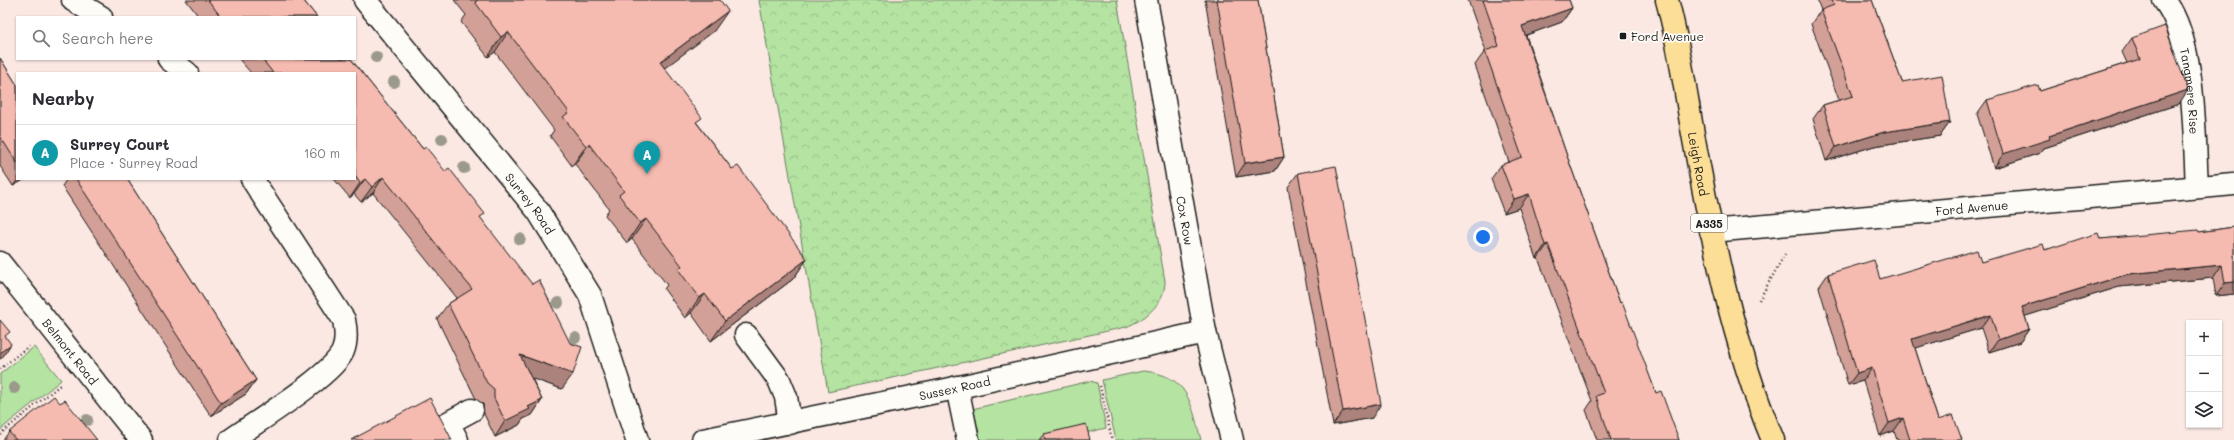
<!DOCTYPE html>
<meta charset="utf-8">
<style>
:root{--surface:#fff;--page:#f7f7f7;--text:#2b2b33;--muted:#7c7c81;--line:#e1e1e2;--accent:#1c1c1c}
body{margin:0;font-family:Mali,sans-serif;background:var(--page);color:var(--text)}
.controls{position:absolute;right:12px;bottom:12px;display:grid;overflow:hidden;border-radius:0px;box-shadow:0 1px 3px #0004}
.controls button{width:36px;height:36px;display:grid;place-items:center;padding:0;border:0;border-bottom:1px solid var(--line);background:var(--surface);color:var(--text);font:20px sans-serif}
.you{position:absolute;left:1483px;top:237px;width:14px;height:14px;margin:-10px;border:3px solid #fff;border-radius:50%;background:#1a73e8;box-shadow:0 0 0 6px #1a73e833}
.badge{display:grid;place-items:center;width:26px;height:26px;border-radius:50%;background:var(--accent);color:#fff;font-size:13px;font-weight:700}
.pin{position:absolute;translate:-50% -33px;filter:drop-shadow(0 1px 2px #0008)}
.pin::after{content:'';position:absolute;top:21px;width:14px;height:12px;background:inherit;clip-path:polygon(0 0,100% 0,50% 100%)}
.list{margin:0;padding:0;list-style:none}
h2{display:flex;justify-content:space-between;align-items:center;height:52px;margin:0;padding:0 16px;font-size:17px}
h2 small{font-size:13px;font-weight:400;color:var(--muted)}
.list li{display:grid;grid-template-columns:26px 1fr auto;gap:12px;align-items:center;box-sizing:border-box;height:56px;padding:0 16px;border-top:1px solid var(--line)}
.list b{display:block;font-size:15px;white-space:nowrap}
.list p{margin:0;font-size:13px;white-space:nowrap;color:var(--muted)}
.list em{font-size:13px;font-style:normal;color:var(--muted)}
.icon{flex:none;width:22px;height:22px;fill:none;stroke:currentColor;stroke-width:2;stroke-linecap:round;stroke-linejoin:round}
.map{position:relative;flex:none;width:2234px;height:440px;overflow:hidden}
.search{position:absolute;background:var(--surface);box-shadow:0 1px 3px #0004;left:16px;top:16px;width:340px;height:44px;display:flex;align-items:center;gap:10px;box-sizing:border-box;padding:0 14px;border-radius:0px;color:var(--muted);font-size:15px}
.panel{position:absolute;background:var(--surface);box-shadow:0 1px 3px #0004;left:16px;top:72px;width:340px;height:108px;border-radius:0px}
.map>svg:first-child{display:block}
</style>
<div class="map">
<svg width="2234" height="440" viewBox="0 0 2234 440">
<defs>
<pattern id="park-crowns" width="20" height="18" patternUnits="userSpaceOnUse"><rect width="20" height="18" fill="#b4e3a2"/><path d="M2 6a3 3 0 1 1 6 0M12 15a3 3 0 1 1 6 0" fill="none" stroke="#9ac28b"/></pattern>
</defs>
<rect width="100%" height="100%" fill="#fbe8e2"/>
<filter id="ink" filterUnits="userSpaceOnUse"><feTurbulence type="fractalNoise" baseFrequency=".025" numOctaves="2"/><feDisplacementMap in="SourceGraphic" scale="8" xChannelSelector="R" yChannelSelector="G"/><feConvolveMatrix kernelMatrix="1 2 1 2 8 2 1 2 1" color-interpolation-filters="sRGB"/></filter>
<g filter="url(#ink)">
<g fill="#b4e3a2" stroke="#68805f">
<polygon points="34,347 61,380 0,430 0,374"/>
<path d="M 1143,371 C 1188,375 1191,402 1201,440 L 1116,440 L 1102,380 Z"/>
<polygon points="1090,381 1097,383 1106,428 1056,440 975,440 968,410"/>
</g>
<path fill="url(#park-crowns)" stroke="#68805f" d="M 759,0 L 1117,0 L 1165,281 C 1165,303 1146,319 1126,327 L 828,392 Z"/>
<g fill="none" stroke-linecap="round" stroke-linejoin="round">
<g stroke="#1c1c1c" stroke-width="25">
<g id="minor">
<polyline points="73,0 101,17"/>
<path id="s1" d="M 365,0 L 538,211 L 590,295 L 637,440"/>
<path id="s2" d="M 1146,0 L 1205,332 L 1232,440"/>
<path id="s3" d="M 2164,0 C 2196,41 2194,135 2197,187"/>
<polyline points="169,59 187,73"/>
<path id="s4" d="M 1711,231 L 2234,184"/>
<path id="s5" d="M 0,263 L 141,440"/>
<polyline points="746,335 779,380 786,397 790,423"/>
<polyline points="957,387 968,440"/>
<path d="M 231,440 C 256,422 333,375 343,351 C 347,341 346,330 344,320 L 252,179"/>
<polyline points="457,440 448,423 472,410"/>
<path id="s6" d="M 703,440 L 946,390 L 1205,332"/>
</g>
</g>
<g stroke="#1c1c1c" stroke-width="25">
<g id="major">
<path id="s7" d="M 1667,0 C 1679,43 1685,89 1693,134 C 1712,238 1732,342 1773,440"/>
</g>
</g>
<g stroke="#1c1c1c" stroke-width="2.5" stroke-dasharray="1 3" stroke-linecap="butt">
<polyline points="1759,300 1785,254"/>
<polyline points="0,369 29,346"/>
<polyline points="1100,386 1112,440"/>
<polyline points="0,434 60,385"/>
</g>
<use href="#minor" stroke="#fdfcf7" stroke-width="22"/>
<use href="#major" stroke="#fcde96" stroke-width="22"/>
</g>
<g fill="#9a998b">
<circle cx="376" cy="57" r="6"/>
<circle cx="394" cy="82" r="6"/>
<circle cx="442" cy="139" r="6"/>
<circle cx="464" cy="168" r="6"/>
<circle cx="520" cy="239" r="6"/>
<circle cx="558" cy="303" r="6"/>
<circle cx="575" cy="338" r="6"/>
<circle cx="14" cy="388" r="6"/>
<circle cx="87" cy="420" r="6"/>
</g>
<g fill="#d3a097" stroke="#1c1c1c">
<polygon points="186,0 303,0 317,17 199,17"/>
<polygon points="454,0 720,0 714,31 664,68 697,123 732,169 807,259 793,279 711,341 691,313 685,318 664,289 667,285 632,239 627,243 605,215 609,209 575,164 572,166 550,136 554,130 495,52 488,57 461,22 466,15"/>
<polygon points="1205,0 1258,0 1284,157 1275,171 1236,177"/>
<polygon points="1468,0 1569,0 1572,8 1562,22 1526,35 1567,156 1620,303 1656,393 1679,440 1597,440 1586,410 1592,401 1538,258 1536,259 1519,208 1504,213 1491,179 1501,165 1509,162 1475,65 1485,51 1486,51"/>
<polygon points="1817,0 1872,0 1902,82 1950,122 1940,136 1874,146 1826,161 1813,119 1823,105 1839,100 1811,24 1821,10"/>
<polygon points="2132,38 2179,104 2044,148 2040,153 1994,168 1977,114 1987,100 2040,91 2127,63 2122,52"/>
<polygon points="0,58 17,85 17,179 25,179 13,186 0,166"/>
<polygon points="239,59 351,59 423,149 481,219 562,389 532,378 542,400 532,415 523,419 519,425 495,437 484,414 483,404 476,399 437,319 448,304 457,298 373,193 361,202 354,194 350,198 334,179 355,179 355,73 251,73"/>
<polygon points="1298,173 1372,418 1333,425 1288,187"/>
<polygon points="67,179 127,179 256,380 246,394 211,416 62,186"/>
<polygon points="2234,227 2234,294 2216,296 2213,278 2119,287 2025,316 2029,329 2020,342 1989,352 1981,328 1915,348 1938,420 1962,440 1897,440 1894,431 1880,436 1863,381 1848,385 1819,287 1828,274 1880,279 1981,262 2100,239 2199,232"/>
<polygon points="60,403 97,440 3,440 9,432"/>
<polygon points="1044,434 1090,440 1039,440"/>
</g>
<g fill="#ac827b" stroke="#1c1c1c">
<polygon points="1572,8 1562,22 1513,40 1522,26"/>
<polygon points="728,11 714,31 646,82 660,62"/>
<polygon points="508,32 495,52 488,57 501,37"/>
<polygon points="2188,90 2179,104 2044,148 2040,153 1994,168 2003,154 2049,136"/>
<polygon points="1950,122 1940,136 1874,146 1826,161 1836,147 1884,132"/>
<polygon points="589,144 575,164 572,166 586,146"/>
<polygon points="1284,157 1275,171 1236,177 1245,163"/>
<polygon points="383,177 373,193 361,202 372,187"/>
<polygon points="18,179 25,179 13,186"/>
<polygon points="365,179 354,194 350,198 360,183"/>
<polygon points="1529,194 1519,208 1504,213 1514,199"/>
<polygon points="646,219 632,239 627,243 640,223"/>
<polygon points="1548,244 1538,258 1536,259 1545,245"/>
<polygon points="807,259 793,279 711,341 725,321"/>
<polygon points="2222,265 2213,278 2119,287 2013,320 2022,307 2128,274"/>
<polygon points="2234,282 2234,294 2216,296 2225,283"/>
<polygon points="705,294 691,313 685,318 699,298"/>
<polygon points="1991,315 1981,328 1903,352 1912,339"/>
<polygon points="2029,329 2020,342 1989,352 1998,340"/>
<polygon points="11,344 2,358 0,359 0,353"/>
<polygon points="520,355 573,374 562,389 510,371"/>
<polygon points="1872,368 1863,381 1848,385 1857,373"/>
<polygon points="256,380 246,394 211,416 221,403"/>
<polygon points="542,400 532,415 523,419 519,425 495,437 505,421 528,407"/>
<polygon points="1381,404 1372,418 1333,425 1343,411"/>
<polygon points="1903,418 1894,431 1880,436 1889,423"/>
</g>
<g fill="#f5bab0" stroke="#1c1c1c">
<polygon points="208,0 303,0 317,17 221,17"/>
<polygon points="478,0 720,0 728,11 660,62 702,118 696,122 732,169 738,166 807,259 725,321 705,294 699,298 678,269 682,266 646,219 640,223 619,195 624,191 589,144 586,146 563,117 569,112 508,32 501,37 475,2"/>
<polygon points="1217,0 1258,0 1284,157 1245,163"/>
<polygon points="1483,0 1569,0 1572,8 1522,26 1567,156 1620,303 1622,302 1656,393 1661,391 1679,440 1611,440 1596,396 1604,393 1548,244 1545,245 1529,194 1514,199 1501,165 1522,157 1485,51 1499,46"/>
<polygon points="1832,0 1872,0 1902,82 1942,75 1950,122 1884,132 1836,147 1823,105 1853,96 1821,10 1834,5"/>
<polygon points="2165,26 2188,90 2049,136 2050,139 2003,154 1987,100 2038,85 2040,91 2140,59 2132,38"/>
<polygon points="0,58 17,85 17,163 0,136"/>
<polygon points="262,59 351,59 423,149 426,147 445,171 449,168 485,214 480,217 532,284 539,280 570,343 582,347 573,374 520,355 542,400 528,407 530,409 505,421 494,398 494,389 487,383 448,304 472,289 383,177 372,187 365,179 360,183 355,176 355,73 273,73"/>
<polygon points="1336,166 1381,404 1343,411 1298,173"/>
<polygon points="76,179 127,179 256,380 221,403"/>
<polygon points="2234,227 2234,282 2225,283 2222,265 2128,274 2022,307 2029,329 1998,340 1991,315 1912,339 1938,420 1953,415 1962,440 1910,440 1903,418 1889,423 1872,368 1857,373 1828,274 1874,260 1880,279 1977,250 1981,262 2043,244 2045,250 2098,233 2100,239 2198,230 2199,232"/>
<polygon points="0,320 10,332 5,336 11,344 0,353"/>
<polygon points="54,396 60,403 65,400 97,440 16,440 9,432"/>
<polygon points="430,398 452,440 351,440"/>
<polygon points="1086,424 1090,440 1045,440 1044,434"/>
</g>
</g>
<rect fill="#1c1c1c" stroke="#fdfcf7" stroke-width="1.5" x="1619" y="32" width="8" height="8" rx="2"/>
<g text-anchor="middle" dominant-baseline="central" stroke-width="3.5" stroke-linejoin="round" paint-order="stroke">
<rect fill="#fdfcf7" stroke="#605f5e" stroke-width="1" x="1691" y="214" width="36" height="18" rx="3"/>
<g font-size="11" font-weight="bold" fill="#1c1c1c">
<text x="1709" y="223">A335</text>
</g>
<g font-size="12" fill="#1c1c1c" stroke="#fdfcf7" text-anchor="start">
<text x="1631" y="36">Ford Avenue</text>
</g>
<g font-size="12" fill="#1c1c1c" stroke="#fdfcf7">
<text stroke="none"><textPath href="#s3" startOffset="96">Tangmere Rise</textPath></text>
<text stroke="none"><textPath href="#s7" startOffset="167">Leigh Road</textPath></text>
<text stroke="none"><textPath href="#s1" startOffset="262">Surrey Road</textPath></text>
<text stroke="none"><textPath href="#s4" startOffset="262">Ford Avenue</textPath></text>
<text stroke="none"><textPath href="#s2" startOffset="224">Cox Row</textPath></text>
<text stroke="none"><textPath href="#s5" startOffset="113">Belmont Road</textPath></text>
<text stroke="none"><textPath href="#s6" startOffset="257">Sussex Road</textPath></text>
</g>
</g>
</svg>
<div class="controls">
<button>+</button>
<button>−</button>
<button><svg class="icon" aria-label="layers" viewBox="0 0 24 24"><path d="M12 4l9 5-9 5-9-5zM3 14l9 5 9-5"/></svg></button>
</div>
<div class="you"></div>
<div class="pin badge" style="left:647px;top:174px;background:#0f9aa8">A</div>
<div class="search"><svg class="icon" aria-label="search" viewBox="0 0 24 24"><circle cx="10" cy="10" r="6"/><path d="M15 15l6 6"/></svg>Search here</div>
<section class="panel">
<h2>Nearby<small></small></h2>
<ul class="list">
<li><span class="badge" style="background:#0f9aa8">A</span><div><b>Surrey Court</b><p>Place · Surrey Road</p></div><em>160 m</em></li>
</ul>
</section>
</div>
